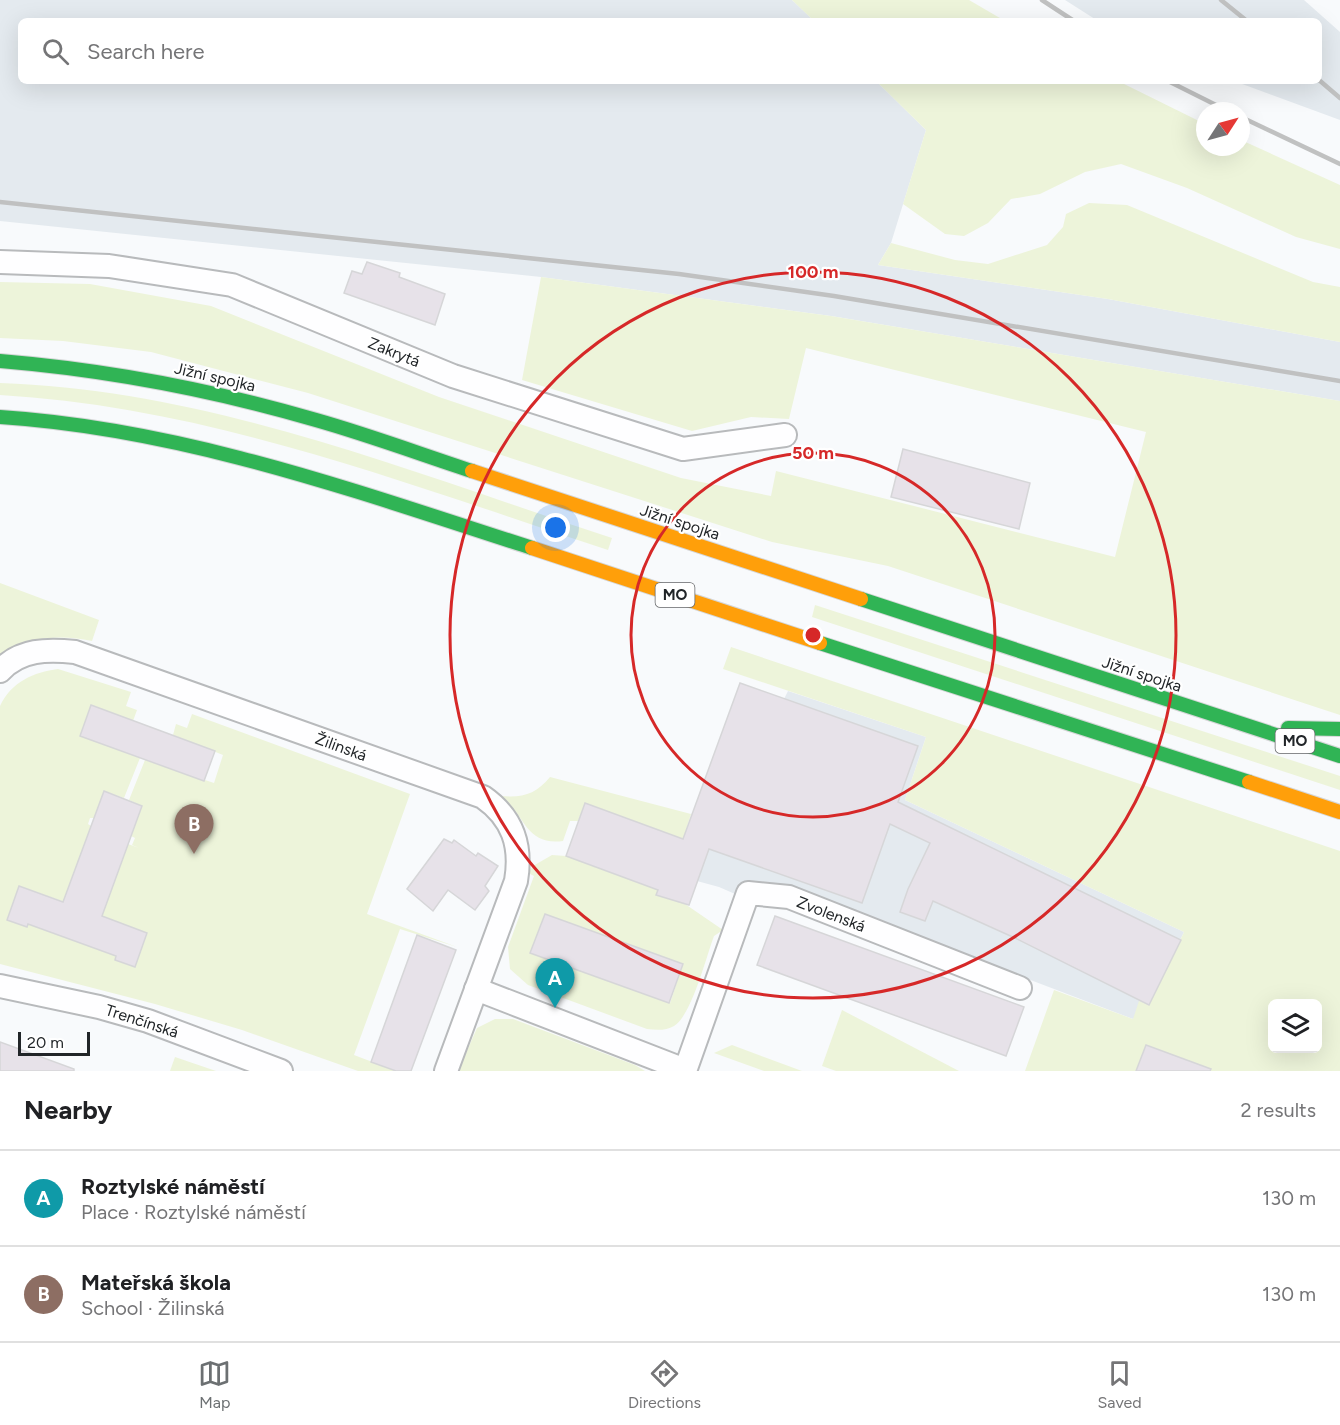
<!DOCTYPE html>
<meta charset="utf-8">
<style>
:root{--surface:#fff;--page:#f6f6f6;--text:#202124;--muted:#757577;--line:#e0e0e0;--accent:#6c7072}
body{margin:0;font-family:Figtree,sans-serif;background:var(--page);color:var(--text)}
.controls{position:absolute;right:18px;bottom:18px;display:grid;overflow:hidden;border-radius:9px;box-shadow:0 6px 24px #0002}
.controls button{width:54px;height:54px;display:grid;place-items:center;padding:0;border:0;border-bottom:2px solid var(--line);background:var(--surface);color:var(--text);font:30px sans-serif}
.compass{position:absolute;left:1196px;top:102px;width:54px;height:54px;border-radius:50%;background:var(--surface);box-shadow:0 6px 24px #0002;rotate:54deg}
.scale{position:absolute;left:18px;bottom:15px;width:72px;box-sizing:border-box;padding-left:6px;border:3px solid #212528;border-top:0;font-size:16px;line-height:21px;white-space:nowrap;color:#212528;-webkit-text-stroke:4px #fff;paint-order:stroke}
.you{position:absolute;left:556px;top:528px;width:21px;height:21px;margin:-15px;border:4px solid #fff;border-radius:50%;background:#1a73e8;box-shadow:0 0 0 9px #1a73e833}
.badge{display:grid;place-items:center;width:39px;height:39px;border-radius:50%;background:var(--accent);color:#fff;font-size:20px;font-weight:700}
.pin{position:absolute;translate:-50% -50px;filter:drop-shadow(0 2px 3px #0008)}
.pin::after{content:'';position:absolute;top:32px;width:21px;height:18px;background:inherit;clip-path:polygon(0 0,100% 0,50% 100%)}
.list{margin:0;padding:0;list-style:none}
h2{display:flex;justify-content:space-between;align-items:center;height:78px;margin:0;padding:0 24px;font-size:26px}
h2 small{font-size:20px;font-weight:400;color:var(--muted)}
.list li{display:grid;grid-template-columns:39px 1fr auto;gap:18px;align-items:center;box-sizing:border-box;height:96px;padding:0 24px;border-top:2px solid var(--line)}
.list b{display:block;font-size:22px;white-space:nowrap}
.list p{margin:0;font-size:20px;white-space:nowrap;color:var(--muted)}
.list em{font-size:20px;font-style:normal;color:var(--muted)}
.icon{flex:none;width:33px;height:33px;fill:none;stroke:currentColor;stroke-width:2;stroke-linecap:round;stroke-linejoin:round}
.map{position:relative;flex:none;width:1340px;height:1071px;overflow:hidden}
.search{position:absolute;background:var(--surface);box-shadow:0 6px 24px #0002;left:18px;right:18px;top:18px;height:66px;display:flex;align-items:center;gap:15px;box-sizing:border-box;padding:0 21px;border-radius:9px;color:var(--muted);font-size:22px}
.sheet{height:270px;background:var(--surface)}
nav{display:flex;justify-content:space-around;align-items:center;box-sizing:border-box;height:84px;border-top:2px solid var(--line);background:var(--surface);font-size:16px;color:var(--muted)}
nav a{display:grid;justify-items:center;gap:3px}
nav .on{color:var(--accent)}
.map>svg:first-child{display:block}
</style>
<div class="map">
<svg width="1340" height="1071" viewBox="0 0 1340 1071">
<rect width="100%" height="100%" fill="#f8fafc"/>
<g fill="#e4eaef">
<polygon points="0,0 792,0 814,21 21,21 21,81 876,81 926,130 891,243 878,265 1108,299 1340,342 1340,401 831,316 541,277 0,221"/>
<polygon points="1065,0 1304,0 1340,32 1340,120 1234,81 1319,81 1319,21 1098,21"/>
<polygon points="788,691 926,737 905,800 1184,932 1149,1005 1133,1019 807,895 758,904 719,887 697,881 709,849"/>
</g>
<g fill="#edf4da" fill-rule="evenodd">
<polygon points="792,0 969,0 1005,21 814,21"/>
<polygon points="876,81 1118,81 1205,124 1205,147 1241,147 1241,140 1340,185 1340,249 1296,237 1187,188 1121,164 1085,172 1040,194 1011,199 988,223 964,236 945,234 903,204 926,130"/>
<polygon points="1089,203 1127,205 1313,282 1340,287 1340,342 1108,299 878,265 891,243 955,260 988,264 1047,245 1063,227 1066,214"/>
<polygon points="541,277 831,316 1340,401 1340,715 888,566 772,542 308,393 151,352 63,341 0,338 0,282 90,284 211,306 439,397 681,478 771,496 776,471 1115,557 1146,432 806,348 789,419 751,417 692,431 522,380"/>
<path d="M 0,383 C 212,390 413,473 612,538 L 608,550 C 410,485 210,407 0,395 Z"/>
<path d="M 0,583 L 99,620 L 92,641 C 58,634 29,637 0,656 Z"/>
<polygon points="815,605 1340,776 1340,790 812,617"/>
<path d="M 731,647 L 1340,851 L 1340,1071 L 1207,1071 L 1208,1068 L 1146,1045 L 1136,1071 L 1025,1071 L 1054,990 L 1133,1019 L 1139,1001 L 1149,1005 L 1184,932 L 905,800 L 926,737 L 723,669 ZM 1272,1004 L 1318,1004 L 1318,1048 L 1272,1048 Z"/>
<path d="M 58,669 L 131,692 L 126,706 L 137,710 L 133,721 L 92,705 L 80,735 L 140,758 L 124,798 L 104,791 L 94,818 L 90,818 L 88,824 L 91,826 L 76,906 L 19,886 L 7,919 L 26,927 L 28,924 L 116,956 L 115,960 L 135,966 L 147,933 L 91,912 L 128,844 L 139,848 L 132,845 L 135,838 L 131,836 L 142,806 L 129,800 L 145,760 L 214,783 L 223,755 L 173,735 L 176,724 L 187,728 L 192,714 L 410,794 L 367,914 L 457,947 L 400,929 L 354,1055 L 396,1071 L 358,1071 L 242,1030 L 155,1004 L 0,964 L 0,706 C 11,682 34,672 58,669 Z"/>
<path d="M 550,777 L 691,814 L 683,839 L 585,803 L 578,821 L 570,821 L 563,841 C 525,846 525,814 501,796 C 523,798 536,794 550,777 Z"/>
<path d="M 552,855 L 566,856 L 658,890 L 656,895 L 685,904 L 723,930 L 714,936 C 706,957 692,1015 674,1026 C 666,1031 656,1030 647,1029 L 528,985 L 510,969 L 508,947 L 534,876 L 528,873 L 533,866 ZM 545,914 L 683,964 L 670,1003 L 531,953 Z"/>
<polygon points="842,1010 959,1071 836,1071 822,1066"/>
<polygon points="495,1019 513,1019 635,1065 645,1071 458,1071 477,1028"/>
<polygon points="732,1045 802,1071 764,1071 714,1053"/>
<polygon points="175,1057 216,1071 170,1071"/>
</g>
<g fill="#e7e2e9" stroke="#d6d6d8" stroke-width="1.5">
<polygon points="367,262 400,273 399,277 445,294 435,325 344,293 352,271 362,274"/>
<polygon points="903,449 1030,483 1019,529 891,497"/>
<polygon points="740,683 918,746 898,802 1181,940 1149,1005 1015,938 933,901 925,921 900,912 908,889 930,843 890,824 862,903 709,849 689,905 656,895 658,890 566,856 585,803 683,839"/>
<polygon points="91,705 215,751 204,781 80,736"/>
<polygon points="104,791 142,806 102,916 147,933 135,967 115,960 116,956 28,924 27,927 7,920 19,886 63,902"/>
<polygon points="444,839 452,843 454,840 476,856 478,853 498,866 485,886 489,891 475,910 448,890 433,911 407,889"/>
<polygon points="545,914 683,964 669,1003 530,953"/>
<polygon points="775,916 1024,1007 1006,1056 757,965"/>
<polygon points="417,935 456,950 411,1071 396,1071 371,1062"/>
<polygon points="0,1042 74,1069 74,1071 0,1071"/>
<polygon points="1146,1045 1211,1069 1210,1071 1136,1071"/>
</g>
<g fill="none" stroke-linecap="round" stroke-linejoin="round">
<g stroke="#b8babc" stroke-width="26">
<g id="street">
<polyline points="0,262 109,266 232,285 453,376 683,449 785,435"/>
<path d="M 0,671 C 20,649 48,649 75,652 L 483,797 C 513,818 522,846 516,881 L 446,1071"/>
<polyline points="0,986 99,1007 148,1021 281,1071"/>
<polyline points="476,989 685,1070"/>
<polyline points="685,1071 748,893 789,897 1020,988"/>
</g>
</g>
<g stroke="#d5d6d7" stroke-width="16">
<g id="fast">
<path d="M 0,361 C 108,370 213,390 316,420 C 369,435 420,454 472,471"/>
<path d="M 0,417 C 184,429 358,492 532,548"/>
<polyline points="861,599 1340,756"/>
<polyline points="820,643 1249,782"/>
<polyline points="1288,728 1340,729"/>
</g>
</g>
<g stroke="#d5d6d7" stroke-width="16">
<g id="slow">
<polyline points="472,471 861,599"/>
<polyline points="532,548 820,643"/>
<polyline points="1249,782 1340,812"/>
</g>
</g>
<use href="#street" stroke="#fefeff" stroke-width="22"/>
<use href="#fast" stroke="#30b455" stroke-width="14"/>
<use href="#slow" stroke="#ff9f0a" stroke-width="14"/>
<g stroke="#c0c1c1" stroke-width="4.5">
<polyline points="1042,0 1074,21"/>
<polyline points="1221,0 1247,21"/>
<polyline points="1319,80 1340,98"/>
<polyline points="1168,81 1228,111"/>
<polyline points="1241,117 1340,164"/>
<polyline points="0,202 679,274 834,296 1340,381"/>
</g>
</g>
<g fill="none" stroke="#d62828" stroke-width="3">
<circle cx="813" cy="635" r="182"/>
<circle cx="813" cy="635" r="363"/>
</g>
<g text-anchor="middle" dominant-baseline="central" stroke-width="4.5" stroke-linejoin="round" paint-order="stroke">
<g fill="#fff" stroke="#646668" stroke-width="1.5">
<rect x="655.5" y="583" width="39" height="24" rx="4.5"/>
<rect x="1275.5" y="729" width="39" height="24" rx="4.5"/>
</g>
<g font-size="15" font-weight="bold" fill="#212528">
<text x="675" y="595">MO</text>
<text x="1295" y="741">MO</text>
</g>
<g font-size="16" fill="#212528" stroke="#fff">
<text transform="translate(394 352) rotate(22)">Zakrytá</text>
<text transform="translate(215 377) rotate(13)">Jižní spojka</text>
<text transform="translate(680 522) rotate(18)">Jižní spojka</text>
<text transform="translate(1142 674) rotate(18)">Jižní spojka</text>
<text transform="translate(341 747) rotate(20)">Žilinská</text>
<text transform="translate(831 914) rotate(21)">Zvolenská</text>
<text transform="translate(142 1021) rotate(18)">Trenčínská</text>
</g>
</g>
<circle cx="813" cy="635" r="9" fill="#d62828" stroke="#fff" stroke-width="3"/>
<g font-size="18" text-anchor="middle" font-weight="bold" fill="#d62828" stroke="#fff" stroke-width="4.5" stroke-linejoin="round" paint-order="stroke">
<text x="813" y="278">100 m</text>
<text x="813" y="459">50 m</text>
</g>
</svg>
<div class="controls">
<button><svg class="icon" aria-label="layers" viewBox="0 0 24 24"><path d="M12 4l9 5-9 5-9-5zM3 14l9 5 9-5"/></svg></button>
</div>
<svg class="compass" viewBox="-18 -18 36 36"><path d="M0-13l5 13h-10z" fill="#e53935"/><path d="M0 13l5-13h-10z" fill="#757577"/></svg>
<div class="scale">20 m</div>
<div class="you"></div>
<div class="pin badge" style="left:555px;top:1008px;background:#0f9aa8">A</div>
<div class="pin badge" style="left:194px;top:854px;background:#8d6e63">B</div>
<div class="search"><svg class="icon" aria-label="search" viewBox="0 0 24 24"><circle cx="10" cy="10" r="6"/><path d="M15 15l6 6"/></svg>Search here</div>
</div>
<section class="sheet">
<h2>Nearby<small>2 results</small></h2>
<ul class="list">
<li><span class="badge" style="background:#0f9aa8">A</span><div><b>Roztylské náměstí</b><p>Place · Roztylské náměstí</p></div><em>130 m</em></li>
<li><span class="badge" style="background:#8d6e63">B</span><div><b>Mateřská škola</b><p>School · Žilinská</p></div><em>130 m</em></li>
</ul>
</section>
<nav>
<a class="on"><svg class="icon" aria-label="map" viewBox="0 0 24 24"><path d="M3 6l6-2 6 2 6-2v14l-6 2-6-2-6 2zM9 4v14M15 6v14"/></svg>Map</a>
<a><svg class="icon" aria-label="directions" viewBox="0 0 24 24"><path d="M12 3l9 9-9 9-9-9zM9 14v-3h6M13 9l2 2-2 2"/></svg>Directions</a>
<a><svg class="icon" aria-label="saved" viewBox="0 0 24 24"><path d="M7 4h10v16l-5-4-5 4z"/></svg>Saved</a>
</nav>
